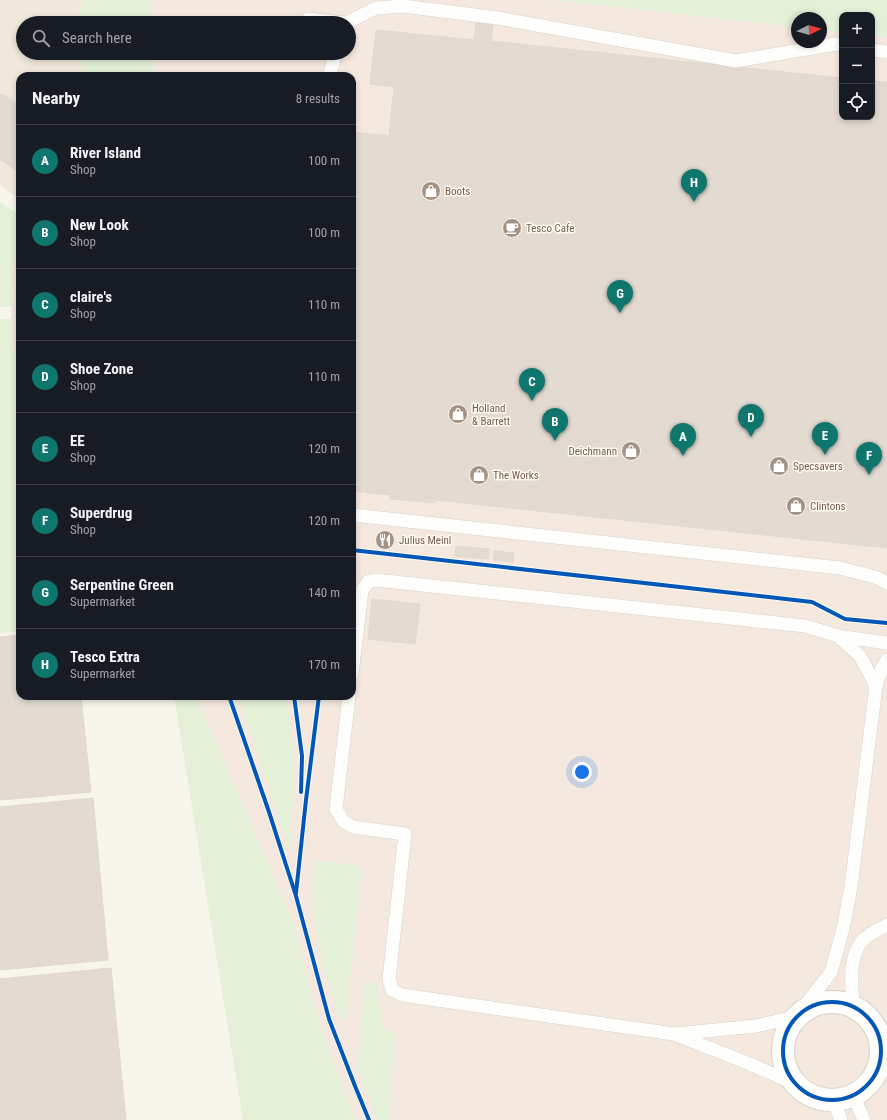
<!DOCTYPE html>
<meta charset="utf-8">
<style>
:root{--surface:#171b24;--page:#242831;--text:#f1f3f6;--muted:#9ea1a6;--line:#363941;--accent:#0f766e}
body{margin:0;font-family:"Roboto Condensed",sans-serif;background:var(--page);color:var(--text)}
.controls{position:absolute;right:12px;top:12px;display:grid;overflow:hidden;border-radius:8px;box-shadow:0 2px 6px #0003}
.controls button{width:36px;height:36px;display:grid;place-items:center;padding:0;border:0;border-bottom:1px solid var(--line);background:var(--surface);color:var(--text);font:20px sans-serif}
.compass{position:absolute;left:791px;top:12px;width:36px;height:36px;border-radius:50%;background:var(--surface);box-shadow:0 2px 6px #0003;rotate:85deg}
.you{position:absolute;left:582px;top:772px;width:14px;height:14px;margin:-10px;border:3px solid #fff;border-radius:50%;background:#1a73e8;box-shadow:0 0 0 6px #1a73e833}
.badge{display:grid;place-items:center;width:26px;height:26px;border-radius:50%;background:var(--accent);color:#fff;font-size:13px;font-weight:700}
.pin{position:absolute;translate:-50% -33px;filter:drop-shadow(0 1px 2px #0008)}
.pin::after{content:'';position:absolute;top:21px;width:14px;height:12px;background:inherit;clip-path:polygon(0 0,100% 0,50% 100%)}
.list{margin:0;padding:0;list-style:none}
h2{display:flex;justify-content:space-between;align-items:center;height:52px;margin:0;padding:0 16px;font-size:17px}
h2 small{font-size:13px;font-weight:400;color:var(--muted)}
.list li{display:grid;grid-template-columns:26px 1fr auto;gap:12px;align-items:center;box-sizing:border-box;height:72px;padding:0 16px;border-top:1px solid var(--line)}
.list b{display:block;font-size:15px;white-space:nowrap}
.list p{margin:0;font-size:13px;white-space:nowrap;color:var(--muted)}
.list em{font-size:13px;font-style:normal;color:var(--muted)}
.icon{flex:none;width:22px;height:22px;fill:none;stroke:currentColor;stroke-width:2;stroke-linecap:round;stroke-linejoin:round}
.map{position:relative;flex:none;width:887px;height:1120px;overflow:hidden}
.search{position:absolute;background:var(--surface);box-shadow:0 2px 6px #0003;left:16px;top:16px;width:340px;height:44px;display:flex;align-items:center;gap:10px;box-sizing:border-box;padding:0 14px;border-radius:22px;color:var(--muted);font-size:15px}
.panel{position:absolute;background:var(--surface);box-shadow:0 2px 6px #0003;left:16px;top:72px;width:340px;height:628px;border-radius:12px}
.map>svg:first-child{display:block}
</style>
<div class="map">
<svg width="887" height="1120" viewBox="0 0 887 1120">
<rect width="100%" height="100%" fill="#f8f5ed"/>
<polygon fill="#f1e8db" points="0,0 83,0 77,23 23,23 23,53 79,53 82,76 20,76 20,200 0,185"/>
<g fill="#f5e8df">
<polygon points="150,0 554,0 797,27 797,42 821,42 821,30 842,32 842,117 872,117 872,35 887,37 887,1120 355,1120 317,1016 294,924 196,696 352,696 352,76 154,76 153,53 349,53 349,23 151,23"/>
<polygon points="20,252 20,362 12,347 11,319 14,260"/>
</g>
<g fill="#e4f0d8">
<polygon points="83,0 150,0 151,23 77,23"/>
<polygon points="554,0 887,0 887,37 872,35 872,15 842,15 842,32 821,30 821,18 797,18 797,27"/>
<polygon points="79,53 153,53 154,76 82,76"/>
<polygon points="0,202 20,216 20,252 14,260 12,307 0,307"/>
<polygon points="0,319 11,319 12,347 20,362 20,631 0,633"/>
<polygon points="174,696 196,696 294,924 317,1016 355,1120 243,1120"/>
<polygon points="238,696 286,696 295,758 291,844 289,850"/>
<path d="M 313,860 L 362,866 L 346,1020 L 341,1020 C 326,982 315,942 312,900 C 312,887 313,874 313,860 Z"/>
<polygon points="364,982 378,983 377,993 383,1029 395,1032 389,1120 378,1120 357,1068"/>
</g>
<g fill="#e3dbd2" stroke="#e1d8cf">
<polygon points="476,23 493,25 491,41 842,78 842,117 872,117 872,81 887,82 887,548 435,500 435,503 390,499 390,495 352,491 352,132 389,136 394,87 370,84 376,30 474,40"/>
<polygon points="0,94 1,95 2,94 20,105 20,173 0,159"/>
<rect x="380" y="533" width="9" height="13"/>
<polygon points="456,546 489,549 488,559 455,556"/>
<polygon points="494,551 514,553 513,562 494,560"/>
<polygon points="372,599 420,604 415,644 368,639"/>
<polygon points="20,635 20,696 81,696 91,792 0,800 0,637"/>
<polygon points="93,798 108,960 0,970 0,807"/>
<polygon points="111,968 126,1120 0,1120 0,979"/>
</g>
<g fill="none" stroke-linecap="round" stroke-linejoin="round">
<g stroke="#d8d2cb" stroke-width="14">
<g id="service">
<polyline points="308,19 344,23"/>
<polyline points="346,23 376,8 403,6 498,18 736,61 836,44 842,45"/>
<polyline points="872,50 887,52"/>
<polyline points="329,76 336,53"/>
<polyline points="352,515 840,568 875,577 887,583"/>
<polyline points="838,636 860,656 876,686"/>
<polyline points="352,674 362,590 369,581 376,580 805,626 838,636 887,643"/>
<polyline points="349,696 336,809 343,821 353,827 405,834 389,979 392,990 402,995 674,1034 750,1064 796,1084"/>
<path d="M 853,1006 C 852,985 848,960 861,942 C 867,935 879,929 887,925"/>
<polyline points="801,1011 831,972 843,929 851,887 876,686 882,668 887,660"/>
<polyline points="675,1034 756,1026 795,1017"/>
<polyline points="853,1095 864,1120"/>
<polyline points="833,1100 841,1120"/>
</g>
</g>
<g stroke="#d8d2cb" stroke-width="24">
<circle id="minor" cx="832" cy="1051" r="49"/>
</g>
<use href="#service" stroke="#fefefc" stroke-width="13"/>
<use href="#minor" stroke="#fefefc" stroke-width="22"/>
<g stroke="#fffaf0" stroke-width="6">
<g id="cycleway">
<polyline points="352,550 812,602 845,619 887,623"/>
<polyline points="229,696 269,812 296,896 329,1019 355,1086 369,1120"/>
<polyline points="294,696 302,756 301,792"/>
<polyline points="296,893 306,800 319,696"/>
<circle cx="832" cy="1051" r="49"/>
</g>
</g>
<use href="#cycleway" stroke="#0057b8" stroke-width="4"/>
</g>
<defs>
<g id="shop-disc" transform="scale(1)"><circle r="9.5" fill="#a49385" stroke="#fffaf0"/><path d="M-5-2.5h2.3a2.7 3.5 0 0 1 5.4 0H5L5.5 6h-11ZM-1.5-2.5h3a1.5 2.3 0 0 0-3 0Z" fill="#fff"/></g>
<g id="cafe-disc" transform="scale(1)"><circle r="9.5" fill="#a49385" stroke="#fffaf0"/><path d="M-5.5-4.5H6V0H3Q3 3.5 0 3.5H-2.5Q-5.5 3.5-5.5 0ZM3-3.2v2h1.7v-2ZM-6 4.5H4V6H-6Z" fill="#fff"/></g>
<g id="restaurant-disc" transform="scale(1)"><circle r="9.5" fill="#a49385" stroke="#fffaf0"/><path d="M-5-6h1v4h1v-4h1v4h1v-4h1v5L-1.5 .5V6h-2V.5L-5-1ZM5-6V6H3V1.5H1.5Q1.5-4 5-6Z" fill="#fff"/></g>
</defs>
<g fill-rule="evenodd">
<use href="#shop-disc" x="431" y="191"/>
<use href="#cafe-disc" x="512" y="228"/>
<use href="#shop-disc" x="458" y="414"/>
<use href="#shop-disc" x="631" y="451"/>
<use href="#shop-disc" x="779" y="466"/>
<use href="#shop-disc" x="479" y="475"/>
<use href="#shop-disc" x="796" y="506"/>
<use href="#restaurant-disc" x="385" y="540"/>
</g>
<g text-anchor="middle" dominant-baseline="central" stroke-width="3" stroke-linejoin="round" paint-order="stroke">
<g font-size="11" fill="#775e4d" stroke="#fffaf0" text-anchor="start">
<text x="445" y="191">Boots</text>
<text x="526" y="228">Tesco Cafe</text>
<text x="472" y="408">Holland<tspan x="472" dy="13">&amp; Barrett</tspan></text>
<text x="617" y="451" text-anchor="end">Deichmann</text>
<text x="793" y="466">Specsavers</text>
<text x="493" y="475">The Works</text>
<text x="810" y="506">Clintons</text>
<text x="399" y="540">Julius Meinl</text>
</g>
</g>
</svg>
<div class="controls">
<button>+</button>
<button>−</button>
<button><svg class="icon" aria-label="locate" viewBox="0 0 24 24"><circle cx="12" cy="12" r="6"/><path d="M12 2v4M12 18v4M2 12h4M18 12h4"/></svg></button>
</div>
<svg class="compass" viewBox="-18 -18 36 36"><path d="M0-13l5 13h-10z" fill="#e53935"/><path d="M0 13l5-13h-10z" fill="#9ea1a6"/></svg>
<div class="you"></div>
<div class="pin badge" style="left:683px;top:456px">A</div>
<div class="pin badge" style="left:555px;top:441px">B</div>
<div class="pin badge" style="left:532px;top:401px">C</div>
<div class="pin badge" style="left:751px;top:437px">D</div>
<div class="pin badge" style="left:825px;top:455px">E</div>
<div class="pin badge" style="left:869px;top:475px">F</div>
<div class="pin badge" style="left:620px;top:313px">G</div>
<div class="pin badge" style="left:694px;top:202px">H</div>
<div class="search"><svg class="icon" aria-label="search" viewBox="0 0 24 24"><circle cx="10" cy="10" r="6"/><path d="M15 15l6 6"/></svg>Search here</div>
<section class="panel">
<h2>Nearby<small>8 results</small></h2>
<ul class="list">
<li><span class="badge">A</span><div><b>River Island</b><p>Shop</p></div><em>100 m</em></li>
<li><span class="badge">B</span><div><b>New Look</b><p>Shop</p></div><em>100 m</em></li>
<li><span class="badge">C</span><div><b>claire's</b><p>Shop</p></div><em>110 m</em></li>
<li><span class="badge">D</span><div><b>Shoe Zone</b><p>Shop</p></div><em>110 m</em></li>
<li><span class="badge">E</span><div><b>EE</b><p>Shop</p></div><em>120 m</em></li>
<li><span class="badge">F</span><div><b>Superdrug</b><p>Shop</p></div><em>120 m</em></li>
<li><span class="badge">G</span><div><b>Serpentine Green</b><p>Supermarket</p></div><em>140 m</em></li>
<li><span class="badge">H</span><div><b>Tesco Extra</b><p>Supermarket</p></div><em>170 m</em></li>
</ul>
</section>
</div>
